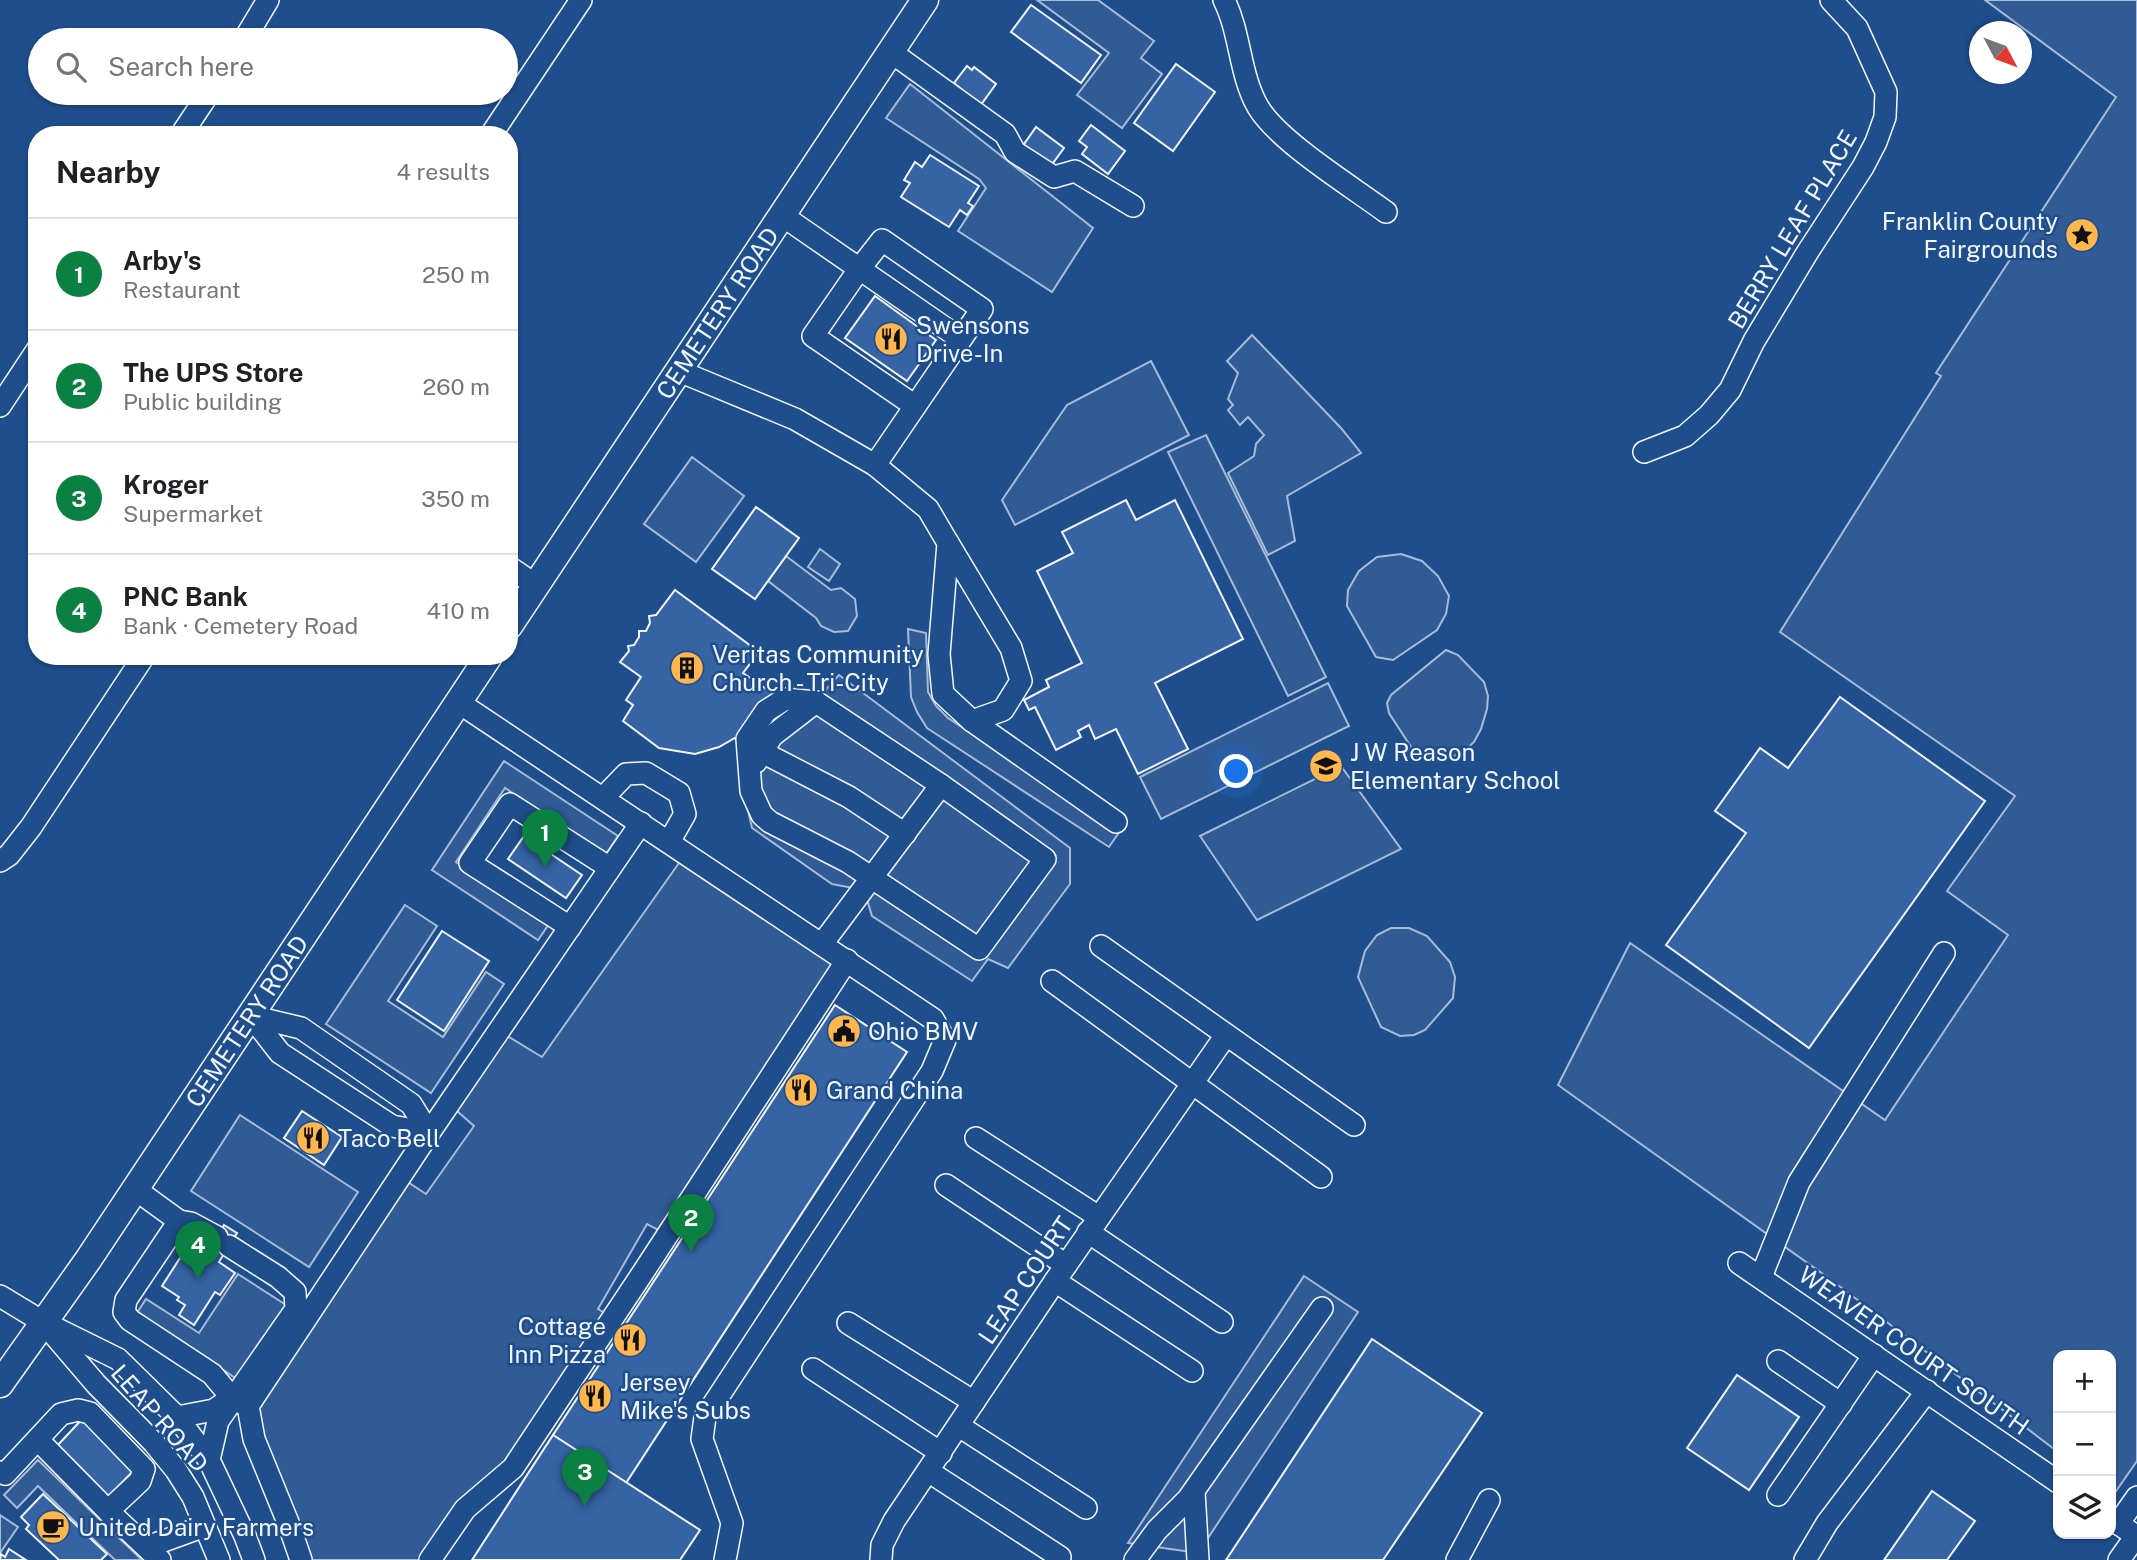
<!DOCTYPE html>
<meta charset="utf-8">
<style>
:root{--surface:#fff;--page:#f6f6f6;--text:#202124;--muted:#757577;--line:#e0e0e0;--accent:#0b8043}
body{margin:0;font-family:"Public Sans",sans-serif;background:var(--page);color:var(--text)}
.controls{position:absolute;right:21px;bottom:21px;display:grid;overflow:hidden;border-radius:14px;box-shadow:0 2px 5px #0004}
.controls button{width:63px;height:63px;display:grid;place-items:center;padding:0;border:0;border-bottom:2px solid var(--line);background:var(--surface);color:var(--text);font:35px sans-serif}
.compass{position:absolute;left:1969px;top:21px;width:63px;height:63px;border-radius:50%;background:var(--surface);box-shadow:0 2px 5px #0004;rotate:131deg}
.you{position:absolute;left:1237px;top:772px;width:24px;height:24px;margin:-18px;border:5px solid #fff;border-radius:50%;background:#1a73e8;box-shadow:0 0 0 10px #1a73e833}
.badge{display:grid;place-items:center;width:46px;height:46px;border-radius:50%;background:var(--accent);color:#fff;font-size:23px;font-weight:700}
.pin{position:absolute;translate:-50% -58px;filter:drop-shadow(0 2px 4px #0008)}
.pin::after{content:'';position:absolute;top:37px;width:24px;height:21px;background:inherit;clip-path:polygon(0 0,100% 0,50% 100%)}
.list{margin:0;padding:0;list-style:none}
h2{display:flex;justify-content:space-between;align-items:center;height:91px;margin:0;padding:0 28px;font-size:30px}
h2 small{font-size:23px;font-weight:400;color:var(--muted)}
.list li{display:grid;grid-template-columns:46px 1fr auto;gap:21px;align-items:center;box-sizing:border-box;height:112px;padding:0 28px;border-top:2px solid var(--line)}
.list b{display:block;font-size:26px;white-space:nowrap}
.list p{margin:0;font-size:23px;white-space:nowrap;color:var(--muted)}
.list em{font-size:23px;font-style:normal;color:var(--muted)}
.icon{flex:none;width:38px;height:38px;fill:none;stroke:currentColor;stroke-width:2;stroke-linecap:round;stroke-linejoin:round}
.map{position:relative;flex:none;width:2137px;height:1560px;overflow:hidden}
.search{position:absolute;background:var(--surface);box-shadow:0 2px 5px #0004;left:28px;top:28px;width:490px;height:77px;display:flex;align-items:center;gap:18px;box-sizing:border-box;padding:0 24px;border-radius:38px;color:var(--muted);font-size:26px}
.panel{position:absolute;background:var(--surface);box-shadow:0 2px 5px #0004;left:28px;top:126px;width:490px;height:539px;border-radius:28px}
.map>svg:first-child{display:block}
</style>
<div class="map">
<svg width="2137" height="1560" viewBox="0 0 2137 1560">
<rect width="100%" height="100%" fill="#1f4e8c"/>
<g fill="#305b95" stroke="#a8bbd7" stroke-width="2">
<polygon points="1037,0 1098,0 1154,41 1141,58 1162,74 1122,128 1077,95 1109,53"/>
<polygon points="1985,0 2137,0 2137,1461 2114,1494 2111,1491 2111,1355 2058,1355 2058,1452 1830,1279 1558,1085 1630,943 1885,1120 2008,935 1947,891 2015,796 1780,632 1941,376 1936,373 2116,97"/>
<polygon points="910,84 1093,228 1052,292 958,231 986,188 979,179 886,118"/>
<polygon points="1252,335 1341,428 1361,453 1287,496 1295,541 1268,555 1228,473 1254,456 1256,444 1264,435 1248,417 1240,425 1228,410 1233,405 1228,399 1238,373 1227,361"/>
<polygon points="1151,361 1189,435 1015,525 1002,500 1067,405"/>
<polygon points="1206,435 1326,677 1288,696 1168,452"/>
<polygon points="692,457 744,496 696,562 644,524"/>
<polygon points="820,549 840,564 829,581 808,567"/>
<polygon points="1401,554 1422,561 1438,576 1449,596 1446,614 1437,630 1393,660 1376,657 1347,606 1348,590 1359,571 1377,557"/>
<polygon points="786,556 831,590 841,588 855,599 857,616 848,631 834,632 821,626 816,618 768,581"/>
<polygon points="908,629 926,633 928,692 936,706 948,718 1120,831 1109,847 927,728 917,712 911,697"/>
<polygon points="1446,650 1458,655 1484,682 1488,696 1487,709 1481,729 1474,742 1462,753 1449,758 1431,757 1413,750 1389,713 1387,703 1391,695"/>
<polygon points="839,675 1070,848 1070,884 1008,968 988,959 972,981 872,916 864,890 832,884 752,828 742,783"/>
<polygon points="1328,683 1349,726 1161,819 1140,777"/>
<polygon points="504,761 618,836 606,854 505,788 456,862 549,924 538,940 432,870"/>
<polygon points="1341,766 1401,849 1257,920 1200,836"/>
<polygon points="686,853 847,960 668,1235 647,1224 598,1309 613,1318 513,1468 430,1560 301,1560 248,1406 400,1177 426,1194 474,1126 449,1104 499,1031 542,1057"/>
<polygon points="405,905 437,926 388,1001 443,1037 486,972 504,984 431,1093 326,1024"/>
<polygon points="1391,928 1409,928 1427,936 1450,962 1455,977 1453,998 1425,1030 1414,1035 1400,1036 1381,1027 1358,977 1365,951 1377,935"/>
<polygon points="240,1115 358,1192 309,1267 191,1191"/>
<polygon points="238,1274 286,1305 237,1379 137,1313 146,1299 199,1333"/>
<polygon points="1304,1276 1358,1312 1198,1553 1128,1543"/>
<polygon points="38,1460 142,1560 115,1560 38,1486 17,1508 4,1495"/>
<polygon points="0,1515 18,1527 0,1553"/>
</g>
<g fill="#3563a3" stroke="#f2f6ff" stroke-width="2">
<polygon points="1031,5 1101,55 1081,83 1011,32"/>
<polygon points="1176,64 1215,92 1173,151 1134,123"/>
<polygon points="967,66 972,70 974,67 996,84 980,106 959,90 961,89 954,83"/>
<polygon points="1091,125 1125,151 1108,174 1082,154 1087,147 1079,141"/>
<polygon points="1036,127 1064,148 1050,167 1022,147"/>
<polygon points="930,155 979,186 968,203 973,206 967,215 960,210 949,227 901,197 910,183 904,180 915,162 922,167"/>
<polygon points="875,296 936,340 907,381 845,338"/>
<polygon points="1126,500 1136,520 1175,500 1243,639 1155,683 1188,749 1138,774 1116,729 1095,739 1089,725 1078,731 1081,737 1056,750 1035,707 1029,710 1024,700 1049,687 1046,680 1082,663 1037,571 1073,553 1062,532"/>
<polygon points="756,507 799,538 755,599 712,569"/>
<polygon points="675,590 759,652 743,673 775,695 738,740 735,738 719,747 695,754 659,748 623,721 633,705 626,700 641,677 620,662 629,651 628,646 634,645 639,637 639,631 646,631 650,623 649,616 656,615"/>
<polygon points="1840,697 1985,801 1809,1048 1666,945 1746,833 1715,811 1760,748 1788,768"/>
<polygon points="524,836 582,875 566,898 508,859"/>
<polygon points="442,931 489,961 444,1031 397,1000"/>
<polygon points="835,1005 907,1052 626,1483 553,1435"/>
<polygon points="302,1111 342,1137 324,1165 284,1138"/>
<polygon points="224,1225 237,1233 219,1262 235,1273 220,1295 215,1292 194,1325 179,1315 185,1305 177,1300 179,1297 162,1286 189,1244 200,1251 213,1244"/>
<polygon points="1372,1339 1482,1413 1383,1560 1226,1560"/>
<polygon points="1737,1375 1799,1417 1749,1490 1687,1448"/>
<polygon points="85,1416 138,1466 108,1497 56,1447"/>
<polygon points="553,1435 700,1530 680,1560 472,1560"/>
<polygon points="1932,1491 1975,1521 1947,1560 1884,1560"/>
<polygon points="43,1494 107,1554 101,1560 59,1560 26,1529 29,1525 21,1517"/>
<polygon points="9,1549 26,1560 0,1560 1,1554 5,1557"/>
</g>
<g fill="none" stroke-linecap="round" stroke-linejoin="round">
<g stroke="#f2f6ff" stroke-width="24">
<g id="minor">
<path d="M 1224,0 C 1241,34 1239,74 1258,107 C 1279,142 1351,186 1386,212"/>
<polyline points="244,40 268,0"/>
<polyline points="891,52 1005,134 1015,152 1054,177 1075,171 1133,206"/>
<polyline points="181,135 209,93"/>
<polyline points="491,135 581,0"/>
<polyline points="783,216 961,339 875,465"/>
<polyline points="679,371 795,419 875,465 928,509 948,543 939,654 943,694 972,721 1116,822"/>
<polyline points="0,406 37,350"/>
<polyline points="915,406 813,336 860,268 882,240 982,309 961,339"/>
<polyline points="1644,452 1685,436 1709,415 1730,390 1754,341 1807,253 1863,167 1876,142 1885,117 1886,92 1857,28 1831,0"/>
<polyline points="948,543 1011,648 1021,681 1003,710 972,721"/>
<polyline points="509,567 537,586"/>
<polygon points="785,699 816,702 941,785 1045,859 979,949 848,862 770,822 762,815 751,791 747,739 766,711"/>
<polyline points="458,702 933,1019 945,1040 932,1071 705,1417 702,1439 732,1523 725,1560"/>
<polyline points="762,752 849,797 905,834"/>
<polyline points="756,762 772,736 816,702"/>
<polyline points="603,798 626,774 646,773 679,793 685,814 669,842"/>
<polyline points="0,861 9,855 31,827 144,656"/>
<polyline points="570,927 470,863 510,804 610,868"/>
<polyline points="822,944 941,785"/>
<polyline points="1101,946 1354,1125"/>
<polyline points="1052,981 1321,1177"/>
<polyline points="251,1016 301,1028 411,1104 429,1133"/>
<polyline points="251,1016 280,1053 392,1126 429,1133"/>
<polyline points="976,1138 1099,1217"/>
<polyline points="946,1185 1066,1265"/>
<polyline points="135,1189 179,1221 126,1300 124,1312 130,1320 212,1374 232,1398 248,1406"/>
<polyline points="179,1221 191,1223 217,1237"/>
<polyline points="1088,1232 1222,1322"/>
<polyline points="1739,1263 2058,1482"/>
<polyline points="1761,1277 1799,1182 1944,953"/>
<polyline points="1055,1281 1192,1371"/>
<polyline points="0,1296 43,1322 118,1359 177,1417 209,1460 245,1536 254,1560"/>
<polyline points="848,1323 974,1402"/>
<polyline points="49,1329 96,1384 154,1443 176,1470 193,1497 219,1560"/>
<polyline points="1778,1361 1841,1404"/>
<polyline points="813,1369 941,1453"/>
<polyline points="177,1417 214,1410 230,1399"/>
<polyline points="959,1426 1086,1508"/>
<polyline points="209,1460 218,1421 296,1309 295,1292 278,1277 229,1246"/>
<polyline points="928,1471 1060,1557"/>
<polyline points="0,1472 5,1474 61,1414 78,1410 90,1413 144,1469 140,1481 108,1511 38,1440"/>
<polyline points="1194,1491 1198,1560"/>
<polyline points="1778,1495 1874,1355"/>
<polyline points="108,1511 160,1560"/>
<polyline points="2111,1518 2137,1537"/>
<polyline points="2118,1524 2137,1497"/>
<polyline points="147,1547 205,1526"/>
<polyline points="301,1560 289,1525 254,1439 248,1406 429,1133 641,823"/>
<polyline points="430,1560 465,1509 513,1468 642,1274 847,960"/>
<polyline points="881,1560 882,1545 894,1521 1055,1281 1226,1035"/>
<polyline points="1135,1560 1157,1530 1188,1499 1322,1308"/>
<polyline points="1457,1560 1489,1500"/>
<polyline points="1805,1560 1827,1523 1927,1391"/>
<polyline points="2119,1560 2136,1536"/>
</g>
</g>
<g stroke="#f2f6ff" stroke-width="29">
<g id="major">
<path id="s1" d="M 509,626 L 925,0"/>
<path id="s2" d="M 0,1384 L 88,1260 L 489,656"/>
</g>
</g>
<use href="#minor" stroke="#1f4e8c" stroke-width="21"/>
<use href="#major" stroke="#1f4e8c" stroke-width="26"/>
</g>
<defs>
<g id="sight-disc" transform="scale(1.75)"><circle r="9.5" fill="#ffb74d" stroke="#1f4e8c"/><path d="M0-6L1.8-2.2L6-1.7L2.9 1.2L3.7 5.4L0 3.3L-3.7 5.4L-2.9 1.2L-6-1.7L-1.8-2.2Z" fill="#111"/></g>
<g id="restaurant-disc" transform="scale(1.75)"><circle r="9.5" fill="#ffb74d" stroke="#1f4e8c"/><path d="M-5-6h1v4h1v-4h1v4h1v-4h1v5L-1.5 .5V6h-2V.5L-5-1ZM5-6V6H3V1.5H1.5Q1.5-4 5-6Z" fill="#111"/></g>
<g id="building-disc" transform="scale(1.75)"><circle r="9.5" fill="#ffb74d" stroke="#1f4e8c"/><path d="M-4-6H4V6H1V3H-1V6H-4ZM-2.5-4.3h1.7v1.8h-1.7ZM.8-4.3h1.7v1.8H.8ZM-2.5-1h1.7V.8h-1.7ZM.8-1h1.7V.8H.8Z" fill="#111"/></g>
<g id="school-disc" transform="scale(1.75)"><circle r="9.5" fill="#ffb74d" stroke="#1f4e8c"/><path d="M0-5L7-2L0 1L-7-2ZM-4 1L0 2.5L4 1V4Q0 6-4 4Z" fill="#111"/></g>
<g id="civic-disc" transform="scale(1.75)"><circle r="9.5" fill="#ffb74d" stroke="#1f4e8c"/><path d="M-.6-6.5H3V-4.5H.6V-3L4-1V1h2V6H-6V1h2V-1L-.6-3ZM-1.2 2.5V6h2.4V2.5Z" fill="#111"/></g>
<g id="cafe-disc" transform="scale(1.75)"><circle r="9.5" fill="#ffb74d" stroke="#1f4e8c"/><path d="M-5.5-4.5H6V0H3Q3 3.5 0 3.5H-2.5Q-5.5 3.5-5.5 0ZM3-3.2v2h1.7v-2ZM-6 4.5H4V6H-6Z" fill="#111"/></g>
</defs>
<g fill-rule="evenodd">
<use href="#sight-disc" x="2082" y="235"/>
<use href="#restaurant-disc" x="891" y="339"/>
<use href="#building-disc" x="687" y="668"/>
<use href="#school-disc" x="1326" y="766"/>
<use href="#civic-disc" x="844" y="1031"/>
<use href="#restaurant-disc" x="801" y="1090"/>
<use href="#restaurant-disc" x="313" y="1138"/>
<use href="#restaurant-disc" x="630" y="1340"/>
<use href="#restaurant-disc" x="595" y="1396"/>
<use href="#cafe-disc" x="53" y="1527"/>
</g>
<g text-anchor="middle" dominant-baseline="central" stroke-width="5" stroke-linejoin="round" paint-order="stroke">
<g font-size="24" fill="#f2f6ff" stroke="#1f4e8c" text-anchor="start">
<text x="2058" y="221" text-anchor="end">Franklin County<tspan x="2058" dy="28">Fairgrounds</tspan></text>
<text x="916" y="325">Swensons<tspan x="916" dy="28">Drive-In</tspan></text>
<text x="712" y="654">Veritas Community<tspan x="712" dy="28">Church - Tri-City</tspan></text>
<text x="1350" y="752">J W Reason<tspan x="1350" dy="28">Elementary School</tspan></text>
<text x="868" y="1031">Ohio BMV</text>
<text x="826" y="1090">Grand China</text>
<text x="338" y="1138">Taco Bell</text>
<text x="606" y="1326" text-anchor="end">Cottage<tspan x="606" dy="28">Inn Pizza</tspan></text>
<text x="620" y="1382">Jersey<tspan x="620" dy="28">Mike's Subs</tspan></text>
<text x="78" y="1527">United Dairy Farmers</text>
</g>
<g font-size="24" fill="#f2f6ff" stroke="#1f4e8c">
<text transform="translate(1792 229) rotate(-59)">BERRY LEAF PLACE</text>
<text stroke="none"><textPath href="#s1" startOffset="376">CEMETERY ROAD</textPath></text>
<text stroke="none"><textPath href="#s2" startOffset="439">CEMETERY ROAD</textPath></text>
<text transform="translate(1025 1280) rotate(-56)">LEAP COURT</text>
<text transform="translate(1914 1350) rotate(35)">WEAVER COURT SOUTH</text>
<text transform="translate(160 1418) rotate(49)">LEAP ROAD</text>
</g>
</g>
</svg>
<div class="controls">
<button>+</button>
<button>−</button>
<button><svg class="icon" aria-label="layers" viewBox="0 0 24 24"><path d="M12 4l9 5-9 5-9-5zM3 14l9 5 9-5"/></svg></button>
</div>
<svg class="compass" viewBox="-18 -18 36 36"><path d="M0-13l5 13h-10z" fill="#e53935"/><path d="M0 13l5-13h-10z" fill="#757577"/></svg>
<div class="you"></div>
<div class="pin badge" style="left:545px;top:867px">1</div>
<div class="pin badge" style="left:691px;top:1252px">2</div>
<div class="pin badge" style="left:585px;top:1506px">3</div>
<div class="pin badge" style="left:198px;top:1279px">4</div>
<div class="search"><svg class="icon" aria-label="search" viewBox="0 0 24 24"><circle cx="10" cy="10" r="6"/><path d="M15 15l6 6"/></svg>Search here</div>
<section class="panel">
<h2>Nearby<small>4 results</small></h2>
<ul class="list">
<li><span class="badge">1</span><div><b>Arby's</b><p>Restaurant</p></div><em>250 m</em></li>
<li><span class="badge">2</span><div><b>The UPS Store</b><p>Public building</p></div><em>260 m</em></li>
<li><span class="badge">3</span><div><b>Kroger</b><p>Supermarket</p></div><em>350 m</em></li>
<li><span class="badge">4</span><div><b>PNC Bank</b><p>Bank · Cemetery Road</p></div><em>410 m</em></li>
</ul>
</section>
</div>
